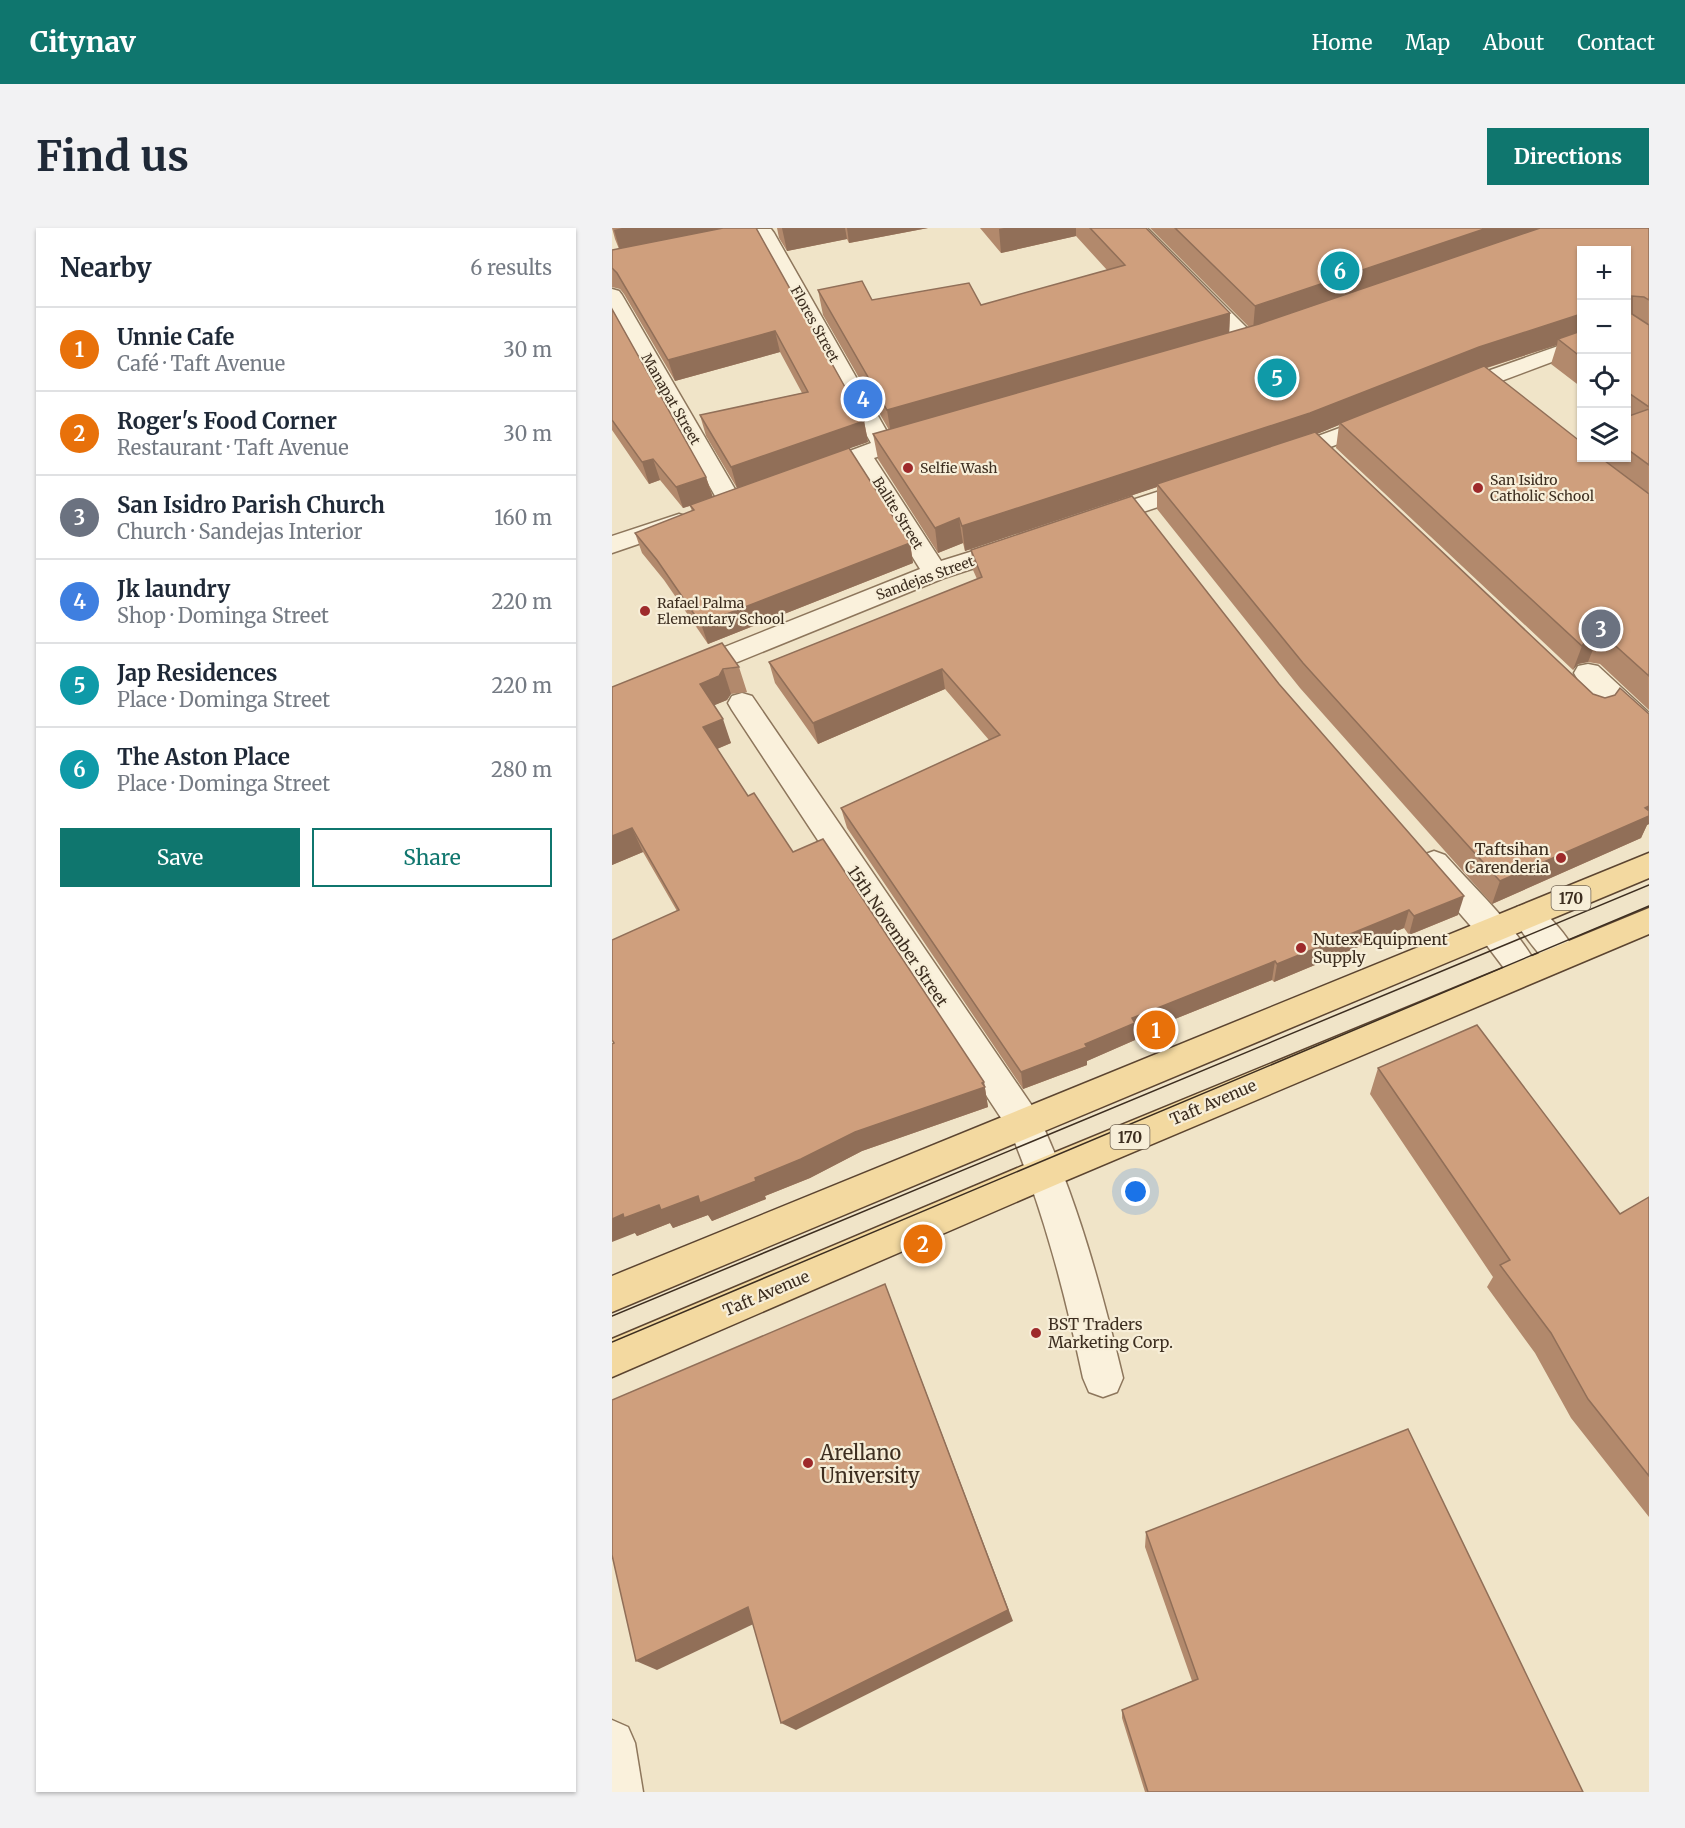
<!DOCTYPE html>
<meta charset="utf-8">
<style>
:root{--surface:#fff;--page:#f2f2f3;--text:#1f2937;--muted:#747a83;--line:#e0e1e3;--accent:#0f766e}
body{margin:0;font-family:Merriweather,serif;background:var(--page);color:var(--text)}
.controls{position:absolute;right:18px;top:18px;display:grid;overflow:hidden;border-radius:0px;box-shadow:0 2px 4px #0004}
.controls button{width:54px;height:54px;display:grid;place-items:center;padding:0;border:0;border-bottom:2px solid var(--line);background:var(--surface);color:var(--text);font:30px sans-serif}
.you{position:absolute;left:524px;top:964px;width:21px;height:21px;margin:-15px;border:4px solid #fff;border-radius:50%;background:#1a73e8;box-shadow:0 0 0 9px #1a73e833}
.badge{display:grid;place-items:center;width:39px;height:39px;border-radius:50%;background:var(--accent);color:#fff;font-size:20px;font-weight:700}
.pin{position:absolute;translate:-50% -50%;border:3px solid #fff;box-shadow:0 2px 6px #0006}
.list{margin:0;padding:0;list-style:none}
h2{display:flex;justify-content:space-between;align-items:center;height:78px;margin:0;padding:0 24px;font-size:26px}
h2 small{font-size:20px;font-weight:400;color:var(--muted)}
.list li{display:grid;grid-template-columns:39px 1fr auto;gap:18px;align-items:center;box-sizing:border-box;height:84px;padding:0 24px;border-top:2px solid var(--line)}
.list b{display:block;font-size:22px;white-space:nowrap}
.list p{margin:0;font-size:20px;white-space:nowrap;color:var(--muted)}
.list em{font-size:20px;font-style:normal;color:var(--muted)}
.actions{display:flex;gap:12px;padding:18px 24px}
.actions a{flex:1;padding:14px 0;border:2px solid var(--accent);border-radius:0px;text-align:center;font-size:21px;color:var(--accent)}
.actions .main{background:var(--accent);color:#fff}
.icon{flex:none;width:33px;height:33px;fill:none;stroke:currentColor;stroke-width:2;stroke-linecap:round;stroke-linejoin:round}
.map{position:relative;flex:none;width:1037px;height:1564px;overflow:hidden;border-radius:0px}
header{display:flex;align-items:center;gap:36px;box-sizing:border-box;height:84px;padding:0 30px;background:var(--accent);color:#fff}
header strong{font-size:28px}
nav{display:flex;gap:33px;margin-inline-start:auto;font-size:21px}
.intro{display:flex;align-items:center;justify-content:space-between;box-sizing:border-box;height:144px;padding:0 36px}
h1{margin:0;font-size:42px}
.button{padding:15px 27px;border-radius:0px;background:var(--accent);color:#fff;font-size:21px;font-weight:700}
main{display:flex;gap:36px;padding:0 36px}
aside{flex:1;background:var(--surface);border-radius:0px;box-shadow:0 2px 4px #0004}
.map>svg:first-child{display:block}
</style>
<header>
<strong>Citynav</strong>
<nav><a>Home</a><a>Map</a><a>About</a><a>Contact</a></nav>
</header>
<div class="intro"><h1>Find us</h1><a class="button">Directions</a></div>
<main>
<aside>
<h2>Nearby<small>6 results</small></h2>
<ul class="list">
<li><span class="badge" style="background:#e8710a">1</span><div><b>Unnie Cafe</b><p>Café · Taft Avenue</p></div><em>30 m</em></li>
<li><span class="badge" style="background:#e8710a">2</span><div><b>Roger's Food Corner</b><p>Restaurant · Taft Avenue</p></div><em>30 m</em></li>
<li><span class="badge" style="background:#6b7280">3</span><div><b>San Isidro Parish Church</b><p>Church · Sandejas Interior</p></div><em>160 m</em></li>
<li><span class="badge" style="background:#3f7fe0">4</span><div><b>Jk laundry</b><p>Shop · Dominga Street</p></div><em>220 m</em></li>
<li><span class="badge" style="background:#0f9aa8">5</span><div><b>Jap Residences</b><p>Place · Dominga Street</p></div><em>220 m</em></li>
<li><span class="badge" style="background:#0f9aa8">6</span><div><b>The Aston Place</b><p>Place · Dominga Street</p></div><em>280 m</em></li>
</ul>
<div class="actions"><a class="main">Save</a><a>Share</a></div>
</aside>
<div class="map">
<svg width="1037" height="1564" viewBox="0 0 1037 1564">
<rect width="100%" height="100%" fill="#f0e4c8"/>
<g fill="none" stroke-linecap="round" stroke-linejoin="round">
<g stroke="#8d765c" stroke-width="3">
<g id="minor">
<polygon points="514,0 535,0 644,109 647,114 644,119 636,120 628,119"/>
<polygon points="145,1 159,1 162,5 278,209 307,201 315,203 319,208 315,213 262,230 329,333 403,310 412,312 416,318 412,324 332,350 0,485 0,464 308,341 243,237 208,250 200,252 192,250 188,245 192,240 259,215 142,5"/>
<polygon points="0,61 7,63 10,67 131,275 128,280 119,282 110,280 107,275 0,85"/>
<polygon points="969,110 969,123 849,168 841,170 833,168 830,163 833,158"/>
<polygon points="768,185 776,187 779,192 776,197 679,234 671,236 663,234 659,229 663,224"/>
<polygon points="588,250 597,252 600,257 597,262 486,299 477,296 474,291 477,286"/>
<polygon points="67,286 76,289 79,294 76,299 0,325 0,308"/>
<polygon points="976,436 986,438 1037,485 1037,511 1027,508 966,452 962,445 966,438"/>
<path d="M 130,465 L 140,468 L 425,885 C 465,970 489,1059 511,1150 L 505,1164 L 491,1169 L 477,1164 L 471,1150 C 453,1066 432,984 399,905 L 120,482 L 116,475 L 120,468 Z"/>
<path d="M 822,623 L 833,627 C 865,663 906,700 928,743 L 923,752 L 912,756 L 901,752 L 870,711 L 811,643 L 807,635 L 811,627 Z"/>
<path d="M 916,676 C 936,682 956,709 966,728 L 961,737 C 954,740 946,742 939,737 C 929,731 906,699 900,688 L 905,679 Z"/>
<polygon points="0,1492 16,1499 23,1515 31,1564 0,1564"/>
</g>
</g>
<g stroke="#5b4430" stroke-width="3">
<g id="major">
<polygon points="1037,625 1037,650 0,1084 0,1048"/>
<polygon points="1037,680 1037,706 448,955 0,1149 0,1111 422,933"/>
</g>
</g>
<use href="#minor" fill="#faf1dc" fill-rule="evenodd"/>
<use href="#major" fill="#f3d9a0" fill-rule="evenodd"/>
<g stroke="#3d2e20" stroke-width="1.5">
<polyline points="0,1088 1037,657"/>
<polyline points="0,1114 1037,678"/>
</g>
</g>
<g fill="#b2896c" fill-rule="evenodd">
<polygon points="0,0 144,0 252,193 256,214 237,220 298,315 301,335 96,416 52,352 30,325 23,305 80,283 78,278 71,280 48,252 37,256 0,202 0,81 94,249 101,269 125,260 94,208 88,187 190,165 168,124 63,153 12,66 8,61 0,59 0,22 7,21 3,11"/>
<polygon points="165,0 316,0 237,15 235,11 175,23 167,10"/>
<path d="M 368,0 L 534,0 L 618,85 L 617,105 L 637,99 L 538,0 L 1037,0 L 1037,482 L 988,436 L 976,434 L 966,436 L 961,442 L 724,220 L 727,197 L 705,206 L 981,466 L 1037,486 L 1037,596 L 1035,597 L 1029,610 L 880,676 L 688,460 L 545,281 L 545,259 L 353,323 L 351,315 L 326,325 L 266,231 L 261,206 L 277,202 L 211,87 L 206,62 L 260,72 L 369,77 L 495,42 L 464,8 L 389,25 ZM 969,22 L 1014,22 L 1014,230 L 969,230 L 875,140 L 945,117 L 939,136 L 969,159 Z"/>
<polygon points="359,322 846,687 797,707 792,700 662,754 660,752 523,807 523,812 475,833 475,837 411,861 235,600 229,580 377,512 333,461 206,516 163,455 157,434 365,351 361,342"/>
<polygon points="127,439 135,464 119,466 115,472 102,477 119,515 105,521 136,568 181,624 372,854 376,879 250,923 198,950 153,968 154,971 100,993 96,987 61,1000 58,995 25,1008 23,1005 2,815 65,683 31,624 0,637 0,459"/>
<polygon points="766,840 1008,986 1037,969 1037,1289 959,1190 923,1125 875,1059 881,1049 758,866"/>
<polygon points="534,1304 971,1564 533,1564 510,1490 510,1482 580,1453 533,1319"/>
</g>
<g fill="#916f58">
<polygon points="10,0 137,0 9,26 2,2"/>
<polygon points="170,0 233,0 235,11 175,23"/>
<polygon points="235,0 316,0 237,15"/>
<polygon points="392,0 464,0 464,8 389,25 387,1"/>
<polygon points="875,0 940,0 641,102 643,78"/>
<polygon points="618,85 617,110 279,206 275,182"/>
<polygon points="969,86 969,108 946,111 945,117 861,144 728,195 727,197 695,210 545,256 545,259 353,323 350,298 867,119"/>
<polygon points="163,103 168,124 63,153 56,132"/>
<polygon points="252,193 256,214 125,260 119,239"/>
<polygon points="41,231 48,252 37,256 30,234"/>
<polygon points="94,249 101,270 71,280 64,259"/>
<polygon points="347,290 351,315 326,325 323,300"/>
<polygon points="298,315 301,335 96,416 89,396"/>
<polygon points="986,409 976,434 966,436 961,442 970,418 975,411"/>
<polygon points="111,441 119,466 115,472 96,480 88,456"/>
<polygon points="330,441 333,461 206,516 201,495"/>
<polygon points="111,491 119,515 100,523 91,499"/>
<polygon points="1037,578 1037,596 1035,597 1029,610 880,676 888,653"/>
<polygon points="20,600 31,624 0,637 0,608"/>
<polygon points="852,668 846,687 797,707 802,688"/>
<polygon points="797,682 792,700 662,754 665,736"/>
<polygon points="663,733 660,752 523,807 523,812 475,833 475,837 411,861 409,844 473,816 520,790"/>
<polygon points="372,854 376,879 250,923 198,950 153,968 154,971 100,993 96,987 61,1000 58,995 25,1008 23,1005 0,1014 0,991 11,986 47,977 86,968 143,950 243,904"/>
<polygon points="273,1056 401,1393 184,1502 169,1495"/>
<polygon points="136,1379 152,1391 45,1442 24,1433"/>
</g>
<g fill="#cf9f7d" stroke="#916f58" stroke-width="1.5">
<polygon points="111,0 144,0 252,193 119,239 88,187 196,164 163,103 56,132 5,45 0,40 0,22"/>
<polygon points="478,0 534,0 618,85 275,182 206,62 250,53 260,72 357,55 369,77 513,37"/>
<polygon points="563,0 875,0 643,78"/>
<polygon points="928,0 1037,0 1037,72 1032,69 1020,68 1020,86 1037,97 1037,179 1014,163 1014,22 969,22 969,86 867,119 698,185 350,298 347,290 323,300 261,206 647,96"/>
<polygon points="0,81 94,249 64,259 41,231 30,234 0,192"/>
<polygon points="969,103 969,129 946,111"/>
<polygon points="872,138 969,214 969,230 989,230 1037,266 1037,448 997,412 986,409 975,411 970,418 728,195"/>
<polygon points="1037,181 1037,237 1014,220 1014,189"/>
<polygon points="703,204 981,466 993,470 1003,467 1008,460 1037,486 1037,578 1033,580 1037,583 1037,588 888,653 691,435 545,256"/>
<polygon points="237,220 298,315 89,396 45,332 23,305 82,282 78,277"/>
<polygon points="520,268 667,456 852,668 802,688 797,682 665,736 663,733 520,790 523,795 473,816 475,819 409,844 229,580 388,507 330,441 201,495 157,434 370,349 359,322"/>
<polygon points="110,415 127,439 111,441 107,448 88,456 111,491 91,499 136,568 142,565 181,624 211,611 372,854 370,855 373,859 243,904 189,931 143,950 144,953 88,975 86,968 49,982 47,977 12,990 11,986 0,991 0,816 2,815 0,812 0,712 67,682 20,600 0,608 0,459"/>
<polygon points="865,797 1008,986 1037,969 1037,1248 976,1171 939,1105 888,1037 898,1032 766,840"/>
<polygon points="273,1056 396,1382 169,1495 136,1379 24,1433 0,1327 0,1172"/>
<polygon points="796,1201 971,1564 536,1564 510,1482 586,1451 534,1304"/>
</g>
<g fill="#9e2a2b" stroke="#f7eed8" stroke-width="2">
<circle cx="296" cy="240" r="6"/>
<circle cx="866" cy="260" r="6"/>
<circle cx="33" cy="383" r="6"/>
<circle cx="949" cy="630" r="6"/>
<circle cx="689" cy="720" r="6"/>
<circle cx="424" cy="1105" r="6"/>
<circle cx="196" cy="1235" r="6"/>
</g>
<g text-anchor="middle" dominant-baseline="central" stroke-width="4.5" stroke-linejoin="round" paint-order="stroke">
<g font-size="14" fill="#3d2e20" stroke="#f7eed8">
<text transform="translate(203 96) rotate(61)">Flores Street</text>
<text transform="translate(59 171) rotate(60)">Manapat Street</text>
<text transform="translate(286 285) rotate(58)">Balite Street</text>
<text transform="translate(313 350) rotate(-20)">Sandejas Street</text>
</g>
<g font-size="14" fill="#3d2e20" stroke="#f7eed8" text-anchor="start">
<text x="308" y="240">Selfie Wash</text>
<text x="878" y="252">San Isidro<tspan x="878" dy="16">Catholic School</tspan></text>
<text x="45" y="375">Rafael Palma<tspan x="45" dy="16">Elementary School</tspan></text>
</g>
<g fill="#f7eed8" stroke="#756857" stroke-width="1.5">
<rect x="939.5" y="658" width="39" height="24" rx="4.5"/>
<rect x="498.5" y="897" width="39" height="24" rx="4.5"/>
</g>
<g font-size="15" font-weight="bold" fill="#3d2e20">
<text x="959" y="670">170</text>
<text x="518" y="909">170</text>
</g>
<g font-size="16" fill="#3d2e20" stroke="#f7eed8" text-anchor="start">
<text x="937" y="621" text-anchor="end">Taftsihan<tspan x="937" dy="18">Carenderia</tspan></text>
<text x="701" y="711">Nutex Equipment<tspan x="701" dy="18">Supply</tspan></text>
<text x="436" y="1096">BST Traders<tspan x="436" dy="18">Marketing Corp.</tspan></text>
</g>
<g font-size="16" fill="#3d2e20" stroke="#f7eed8">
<text transform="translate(286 708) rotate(56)">15th November Street</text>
<text transform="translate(601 874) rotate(-23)">Taft Avenue</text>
<text transform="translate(154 1065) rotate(-23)">Taft Avenue</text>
</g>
<g font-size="20" fill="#3d2e20" stroke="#f7eed8" text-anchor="start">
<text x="208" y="1224">Arellano<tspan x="208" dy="23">University</tspan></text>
</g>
</g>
</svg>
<div class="controls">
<button>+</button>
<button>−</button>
<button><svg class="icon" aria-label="locate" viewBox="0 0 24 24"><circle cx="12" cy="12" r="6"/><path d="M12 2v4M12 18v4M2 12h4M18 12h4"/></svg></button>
<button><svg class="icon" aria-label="layers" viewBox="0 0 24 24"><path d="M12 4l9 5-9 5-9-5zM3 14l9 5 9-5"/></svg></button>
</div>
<div class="you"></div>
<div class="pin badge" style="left:544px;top:802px;background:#e8710a">1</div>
<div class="pin badge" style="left:311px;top:1016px;background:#e8710a">2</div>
<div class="pin badge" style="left:989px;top:401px;background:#6b7280">3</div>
<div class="pin badge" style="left:251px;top:171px;background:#3f7fe0">4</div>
<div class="pin badge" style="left:665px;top:150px;background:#0f9aa8">5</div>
<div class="pin badge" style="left:728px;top:43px;background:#0f9aa8">6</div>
</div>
</main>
